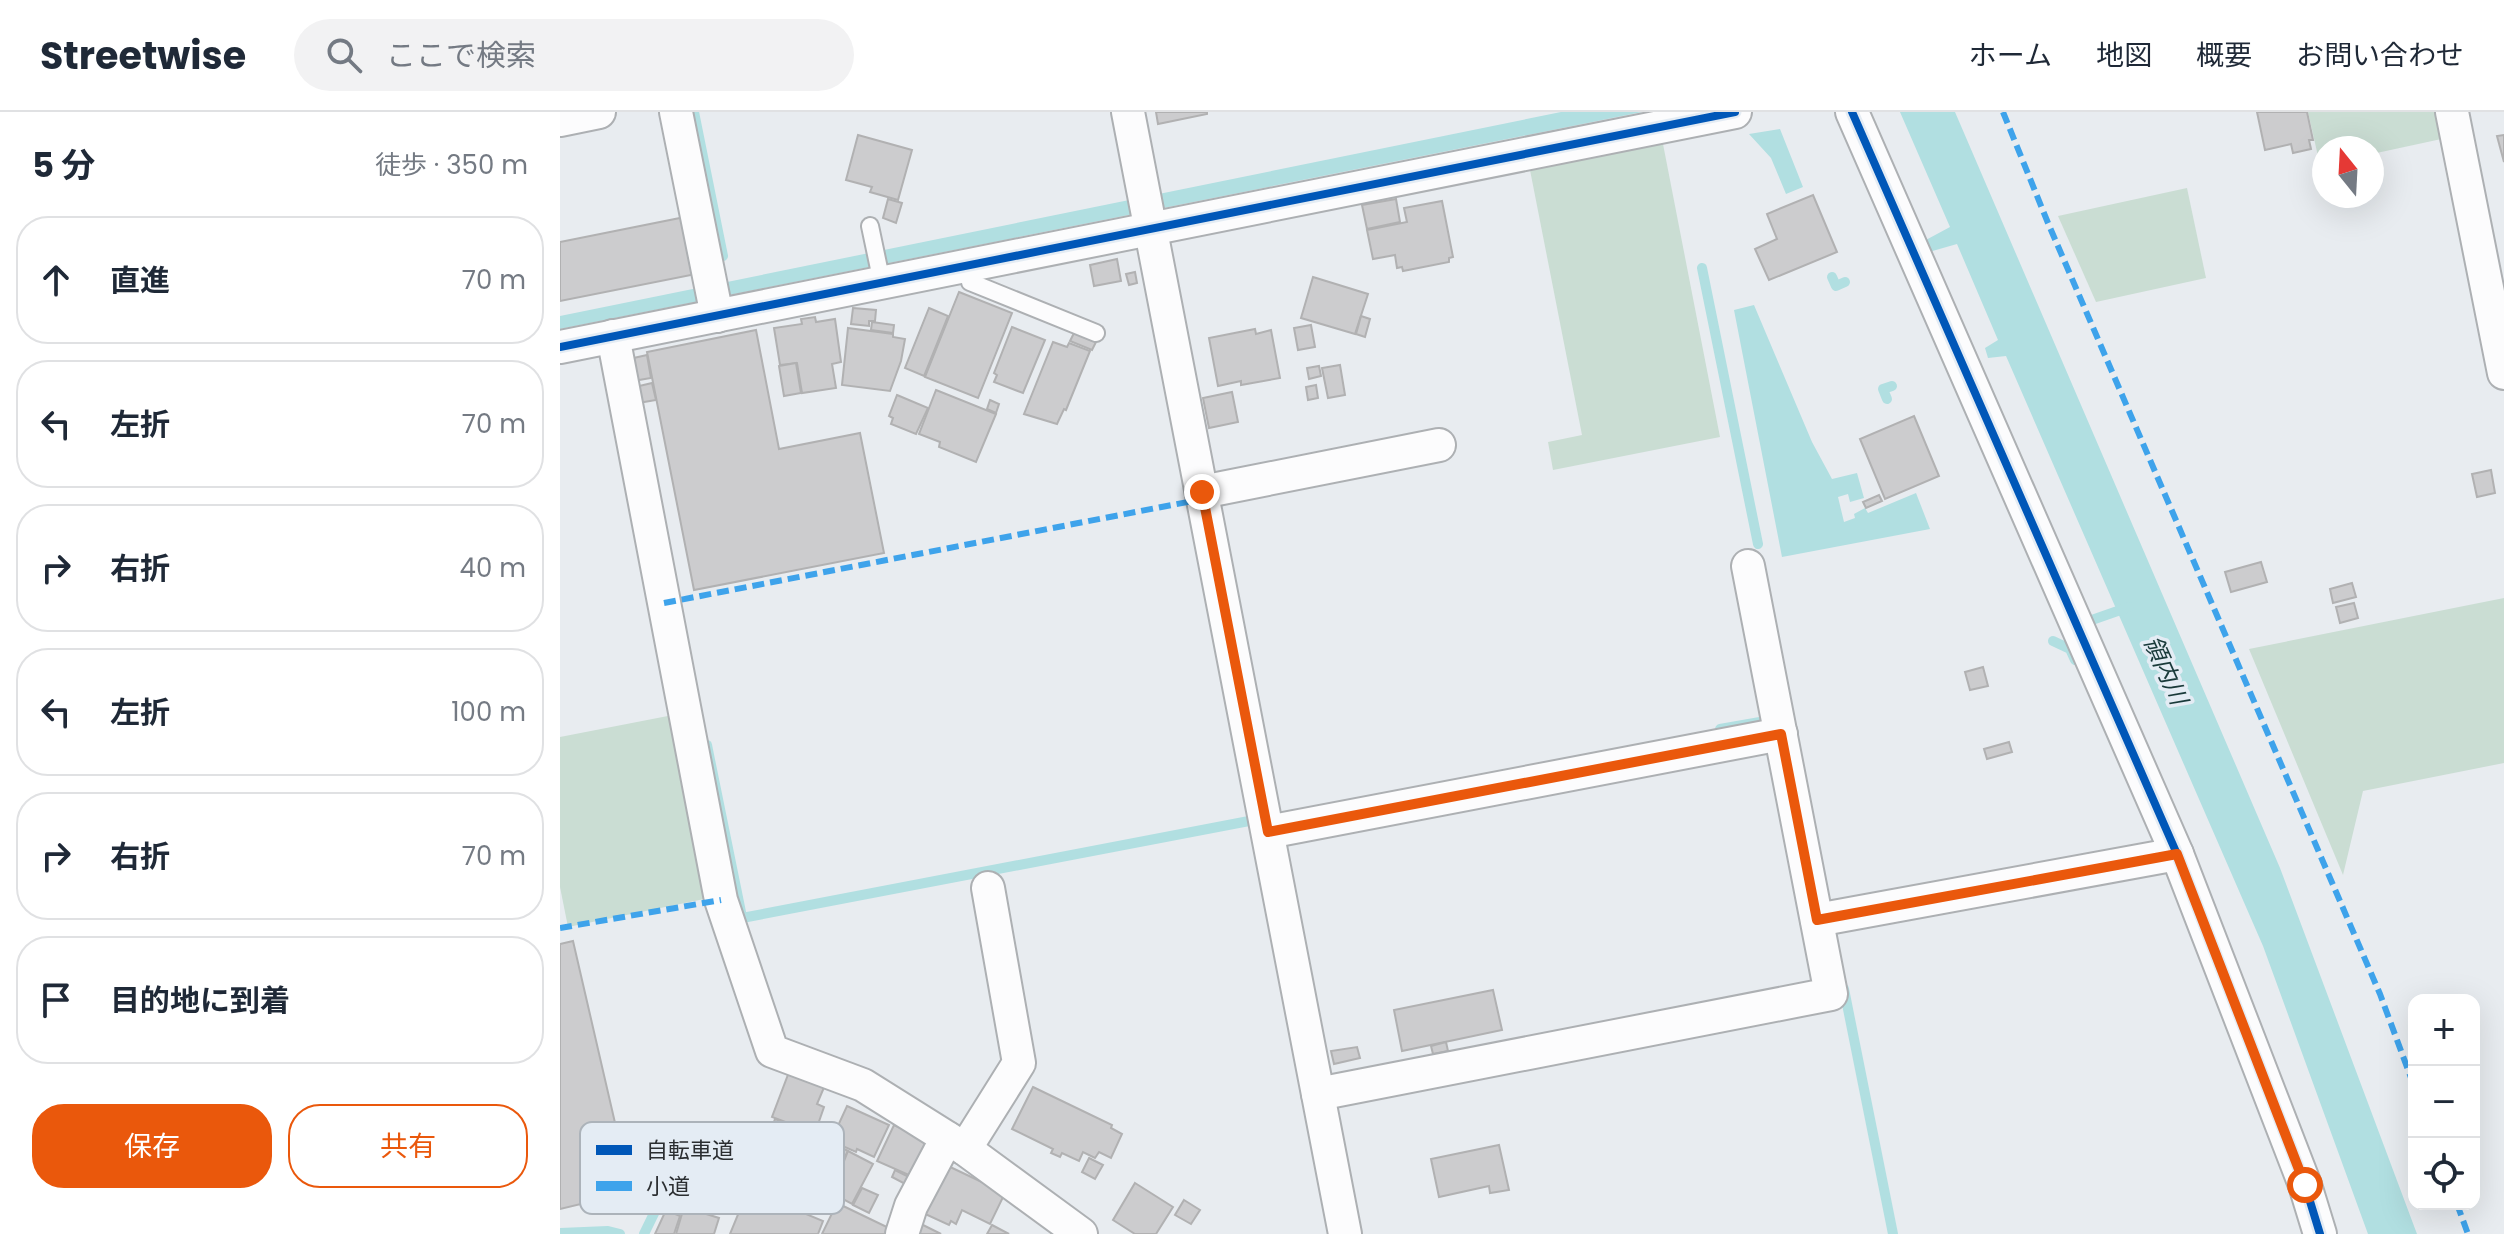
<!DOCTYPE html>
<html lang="ja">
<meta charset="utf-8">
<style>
:root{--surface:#fff;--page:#f2f2f3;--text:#1f2937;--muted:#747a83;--line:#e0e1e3;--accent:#ea580c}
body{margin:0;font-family:Poppins,"Noto Sans JP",sans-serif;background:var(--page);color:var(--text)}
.controls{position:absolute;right:24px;bottom:24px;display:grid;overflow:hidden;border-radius:16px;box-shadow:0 8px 32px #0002}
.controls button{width:72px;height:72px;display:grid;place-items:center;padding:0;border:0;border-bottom:2px solid var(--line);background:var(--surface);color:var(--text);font:40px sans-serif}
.compass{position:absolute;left:1752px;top:24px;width:72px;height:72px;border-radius:50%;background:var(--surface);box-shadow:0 8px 32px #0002;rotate:342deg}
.stop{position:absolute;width:24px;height:24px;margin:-18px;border:6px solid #ea580c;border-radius:50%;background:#fff}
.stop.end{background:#ea580c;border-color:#fff;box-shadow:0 2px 8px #0008}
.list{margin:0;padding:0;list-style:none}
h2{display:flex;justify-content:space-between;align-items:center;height:104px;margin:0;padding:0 32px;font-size:34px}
h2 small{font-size:26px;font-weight:400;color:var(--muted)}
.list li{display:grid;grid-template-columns:52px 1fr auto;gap:24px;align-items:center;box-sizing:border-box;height:128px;margin:0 16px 16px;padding:0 16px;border:2px solid var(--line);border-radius:32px}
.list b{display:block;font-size:30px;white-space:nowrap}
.list em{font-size:26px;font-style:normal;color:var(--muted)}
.actions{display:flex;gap:16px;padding:24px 32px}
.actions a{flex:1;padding:18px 0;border:2px solid var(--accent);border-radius:32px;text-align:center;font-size:28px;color:var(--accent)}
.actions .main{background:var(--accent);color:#fff}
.icon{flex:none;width:44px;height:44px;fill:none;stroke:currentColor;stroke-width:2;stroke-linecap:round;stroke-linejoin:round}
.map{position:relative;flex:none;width:1944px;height:1122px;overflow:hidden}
header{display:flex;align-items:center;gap:48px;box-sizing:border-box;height:112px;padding:0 40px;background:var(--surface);border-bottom:2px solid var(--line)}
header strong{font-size:38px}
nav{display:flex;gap:44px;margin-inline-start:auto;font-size:28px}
.search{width:560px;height:72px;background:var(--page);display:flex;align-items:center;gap:20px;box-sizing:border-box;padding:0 28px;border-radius:44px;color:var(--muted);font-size:30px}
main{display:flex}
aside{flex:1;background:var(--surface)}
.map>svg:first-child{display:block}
</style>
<header>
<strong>Streetwise</strong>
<div class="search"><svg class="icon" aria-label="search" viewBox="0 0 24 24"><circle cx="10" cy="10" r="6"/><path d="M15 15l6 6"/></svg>ここで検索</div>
<nav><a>ホーム</a><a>地図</a><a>概要</a><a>お問い合わせ</a></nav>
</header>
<main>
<aside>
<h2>5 分<small>徒歩 · 350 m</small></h2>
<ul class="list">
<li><svg class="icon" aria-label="ahead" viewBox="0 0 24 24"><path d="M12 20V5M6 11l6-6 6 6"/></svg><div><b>直進</b></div><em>70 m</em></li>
<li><svg class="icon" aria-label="left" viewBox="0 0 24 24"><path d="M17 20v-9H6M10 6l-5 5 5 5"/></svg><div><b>左折</b></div><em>70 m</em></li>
<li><svg class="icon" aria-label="right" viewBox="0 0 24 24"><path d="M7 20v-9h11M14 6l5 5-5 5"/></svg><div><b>右折</b></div><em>40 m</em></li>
<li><svg class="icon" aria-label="left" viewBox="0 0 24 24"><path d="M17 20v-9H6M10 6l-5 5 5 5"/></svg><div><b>左折</b></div><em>100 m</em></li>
<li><svg class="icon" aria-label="right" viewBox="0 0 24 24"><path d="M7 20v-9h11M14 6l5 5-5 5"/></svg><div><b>右折</b></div><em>70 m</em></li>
<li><svg class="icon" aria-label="arrive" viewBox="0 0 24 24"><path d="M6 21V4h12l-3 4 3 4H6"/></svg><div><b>目的地に到着</b></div></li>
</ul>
<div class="actions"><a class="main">保存</a><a>共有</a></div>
</aside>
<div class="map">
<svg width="1944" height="1122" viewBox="0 0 1944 1122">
<rect width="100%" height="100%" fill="#e8ecf0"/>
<g fill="#caddd3">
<polygon points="1748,0 1880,0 1886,26 1812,42 1812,36 1764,36 1764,53 1760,53"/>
<polygon points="1103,32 1160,325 993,358 988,330 1022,323 970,58"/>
<polygon points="1627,76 1646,166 1536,190 1498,104"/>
<polygon points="1944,486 1944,651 1803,679 1783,763 1689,537"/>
<polygon points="118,602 154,785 8,815 0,775 0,625"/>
</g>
<g fill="#b1dfe1">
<polygon points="1001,0 1082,0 0,217 0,204"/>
<polygon points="1340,0 1395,0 1720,756 1857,1122 1808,1122 1703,834 1446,244 1428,246 1425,236 1438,228 1397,132 1369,140 1364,129 1390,115"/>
<polygon points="1220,17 1243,75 1226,82 1211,46 1189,22"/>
<polygon points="1194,193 1252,330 1272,367 1297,361 1304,386 1290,390 1288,382 1278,385 1284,410 1295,406 1294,402 1305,396 1308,401 1356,381 1370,417 1222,445 1174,198"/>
</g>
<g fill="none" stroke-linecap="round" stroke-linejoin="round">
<g stroke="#b1dfe1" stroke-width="10">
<polyline points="134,0 163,144"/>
<polyline points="1142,156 1198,432"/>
<polyline points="1272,165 1276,174 1285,170"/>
<polyline points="1327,287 1323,277 1332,274"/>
<polyline points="1529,509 1569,495"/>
<polyline points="1493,529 1510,537 1515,548"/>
<polyline points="1160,617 1200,610"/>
<polyline points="147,633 182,805"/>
<polyline points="182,806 689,709"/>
<polyline points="1284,877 1333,1122"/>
<polyline points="0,1121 48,1119 60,1122"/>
<polyline points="84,1122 102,1085 170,1090 189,1054 203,1018"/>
</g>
</g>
<g fill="#ccccce" stroke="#b1b1b2" stroke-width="2">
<polygon points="596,0 647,0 647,2 598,12"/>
<polygon points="1697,0 1747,0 1753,28 1749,28 1751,37 1733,41 1731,32 1705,38"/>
<polygon points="298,23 352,38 338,88 310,80 312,75 286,68"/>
<polygon points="1944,23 1944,50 1937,24"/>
<polygon points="1253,83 1277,140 1209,168 1195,137 1217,127 1207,102"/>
<polygon points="328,87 342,91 336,111 323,106"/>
<polygon points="836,87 840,110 807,117 802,93"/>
<polygon points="882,89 893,145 889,146 889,150 843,159 842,155 837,156 835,143 813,147 807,118 847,110 844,96"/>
<polygon points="125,105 136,162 0,189 0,130"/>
<polygon points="557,147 561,169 534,174 530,153"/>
<polygon points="575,160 577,171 569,173 566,162"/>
<polygon points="753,165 808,182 795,222 741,206"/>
<polygon points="399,180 452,201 418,286 365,265"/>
<polygon points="293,196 316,198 315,209 309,209 309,214 291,212"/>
<polygon points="369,196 388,204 364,264 345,256"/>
<polygon points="801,204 810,207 805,225 796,222"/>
<polygon points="255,205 256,210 275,207 281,250 272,252 276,276 242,281 237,251 220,253 214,216 242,212 241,207"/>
<polygon points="312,210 334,213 333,221 311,218"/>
<polygon points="751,213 755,235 738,238 734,216"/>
<polygon points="452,215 485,228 463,281 434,270 437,263 434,261"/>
<polygon points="288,216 333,222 333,225 345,227 341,249 330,279 282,273"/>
<polygon points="695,217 696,222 711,218 720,266 681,273 681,269 658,274 649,226"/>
<polygon points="196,218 219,337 300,321 324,441 134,478 87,240"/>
<polygon points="514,221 536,230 532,238 510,229"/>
<polygon points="493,230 507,235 509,231 530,239 506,298 504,297 497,312 464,302"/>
<polygon points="87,243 91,266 73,269 69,247"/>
<polygon points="236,251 241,281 224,284 219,254"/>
<polygon points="780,253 785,283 768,286 762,256"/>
<polygon points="759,254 761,264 749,267 747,256"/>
<polygon points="92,271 96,288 78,291 75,275"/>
<polygon points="756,273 758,286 748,288 746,275"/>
<polygon points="376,278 436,302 416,350 379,335 380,330 359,322"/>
<polygon points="672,280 678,310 649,316 643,286"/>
<polygon points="337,283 368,296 356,322 331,312 333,306 329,304"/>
<polygon points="430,288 439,292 436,301 427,297"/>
<polygon points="1354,304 1379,364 1325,387 1300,327"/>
<polygon points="1931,358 1935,381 1917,385 1912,362"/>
<polygon points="1319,383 1322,389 1306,396 1303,390"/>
<polygon points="1701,450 1707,470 1671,480 1665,460"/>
<polygon points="1792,471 1796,485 1773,491 1770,477"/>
<polygon points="1794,491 1798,506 1780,511 1776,495"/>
<polygon points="1423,555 1428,574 1410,578 1405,560"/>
<polygon points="1449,630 1452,640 1427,647 1424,637"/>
<polygon points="13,829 71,1080 0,1097 0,832"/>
<polygon points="933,878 942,918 842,939 834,898"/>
<polygon points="886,930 888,939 873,942 871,934"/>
<polygon points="797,935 800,946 774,952 771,939"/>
<polygon points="229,960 265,973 257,992 264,995 255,1021 212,1005"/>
<polygon points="473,975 552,1013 551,1016 562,1022 551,1046 539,1040 535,1046 523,1040 519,1049 502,1041 500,1045 491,1041 493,1037 452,1017"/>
<polygon points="287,994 329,1013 314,1045 297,1037 296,1040 271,1029"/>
<polygon points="215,1007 251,1020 235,1062 199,1049"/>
<polygon points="334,1013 367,1028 351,1064 317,1049"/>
<polygon points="273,1031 288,1039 283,1048 268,1041"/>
<polygon points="939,1033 949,1078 930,1081 929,1074 879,1085 871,1047"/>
<polygon points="288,1039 313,1052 292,1092 268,1079 274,1067 264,1062 274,1044 284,1049"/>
<polygon points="529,1046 543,1053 535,1067 522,1060"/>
<polygon points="386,1053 445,1081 430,1112 402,1098 396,1112 391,1109 389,1113 363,1101"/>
<polygon points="335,1058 351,1066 347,1073 332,1065"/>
<polygon points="575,1071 613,1095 596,1122 575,1122 553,1108"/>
<polygon points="302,1076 318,1083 309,1101 293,1093"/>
<polygon points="188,1078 263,1109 258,1122 170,1122"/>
<polygon points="624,1088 640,1098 631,1112 615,1103"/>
<polygon points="277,1091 333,1118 331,1122 262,1122"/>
<polygon points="124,1095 159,1106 154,1122 116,1122"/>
<polygon points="106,1098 120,1104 114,1122 95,1122"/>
<polygon points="359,1111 381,1122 354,1122"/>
<polygon points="432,1113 449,1122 427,1122"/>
</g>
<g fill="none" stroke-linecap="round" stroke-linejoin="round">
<g stroke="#adb0b3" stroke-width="20">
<g id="lane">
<polyline points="310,114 322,171"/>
<polyline points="407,153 410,170 536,221"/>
</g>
</g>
<g stroke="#adb0b3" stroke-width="36">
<g id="street">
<polyline points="116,0 157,204"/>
<polyline points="568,0 785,1122"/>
<polyline points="1292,0 1617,742 1745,1073 1760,1122"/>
<polyline points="1892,0 1944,261"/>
<polyline points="0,8 39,0"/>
<polyline points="53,224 161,788 212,939 303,973 405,1037 521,1122"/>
<polyline points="0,235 1175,0"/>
<polyline points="642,380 879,333"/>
<polyline points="708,720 1221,622"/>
<polyline points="1257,808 1617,742"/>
<polyline points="758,982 1271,882 1188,454"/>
<polyline points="405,1037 459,951 428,776"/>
<polyline points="342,1122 351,1094 387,1026"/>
</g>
</g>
<use href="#lane" stroke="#fcfcfd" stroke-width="16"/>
<use href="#street" stroke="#fcfcfd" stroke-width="32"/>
<g stroke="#3ea3eb" stroke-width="6" stroke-dasharray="12 6" stroke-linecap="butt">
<polyline points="1443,0 1488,111 1820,882 1854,974"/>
<polyline points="104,491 643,387"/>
<polyline points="0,816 161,788"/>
<polyline points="1897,1092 1908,1122"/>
</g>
<g stroke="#e4ecf4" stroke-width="13">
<g id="cycleway">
<polyline points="1292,0 1617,742 1745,1073 1760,1122"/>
<polyline points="0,235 1175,0"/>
</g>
</g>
<use href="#cycleway" stroke="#0057b8" stroke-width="8"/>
</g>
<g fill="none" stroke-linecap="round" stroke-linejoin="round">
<polyline stroke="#ea580c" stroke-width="10" points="642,380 708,720 1221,622 1257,808 1617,742 1745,1073"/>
</g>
<g text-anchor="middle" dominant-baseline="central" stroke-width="7" stroke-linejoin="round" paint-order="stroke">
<g font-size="24" font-style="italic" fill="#193a3a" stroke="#e4ecf4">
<text transform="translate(1606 558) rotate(66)">領内川</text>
</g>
</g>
<rect x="20" y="1010" width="264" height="92" rx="12" fill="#e4ecf4" stroke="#acb3ba" stroke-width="2"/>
<rect x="36" y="1033" width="36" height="10" fill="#0057b8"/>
<rect x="36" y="1069" width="36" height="10" fill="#3ea3eb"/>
<g font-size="22" fill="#2b2e31">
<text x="86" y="1046">自転車道</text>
<text x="86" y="1082">小道</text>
</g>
</svg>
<div class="controls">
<button>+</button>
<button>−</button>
<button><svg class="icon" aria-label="locate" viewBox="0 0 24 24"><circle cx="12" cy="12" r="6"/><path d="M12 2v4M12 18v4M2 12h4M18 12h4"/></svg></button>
</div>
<svg class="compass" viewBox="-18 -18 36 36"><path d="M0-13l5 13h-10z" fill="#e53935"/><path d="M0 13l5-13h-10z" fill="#747a83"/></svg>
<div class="stop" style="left:1745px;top:1073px"></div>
<div class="stop end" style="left:642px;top:380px"></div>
</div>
</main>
